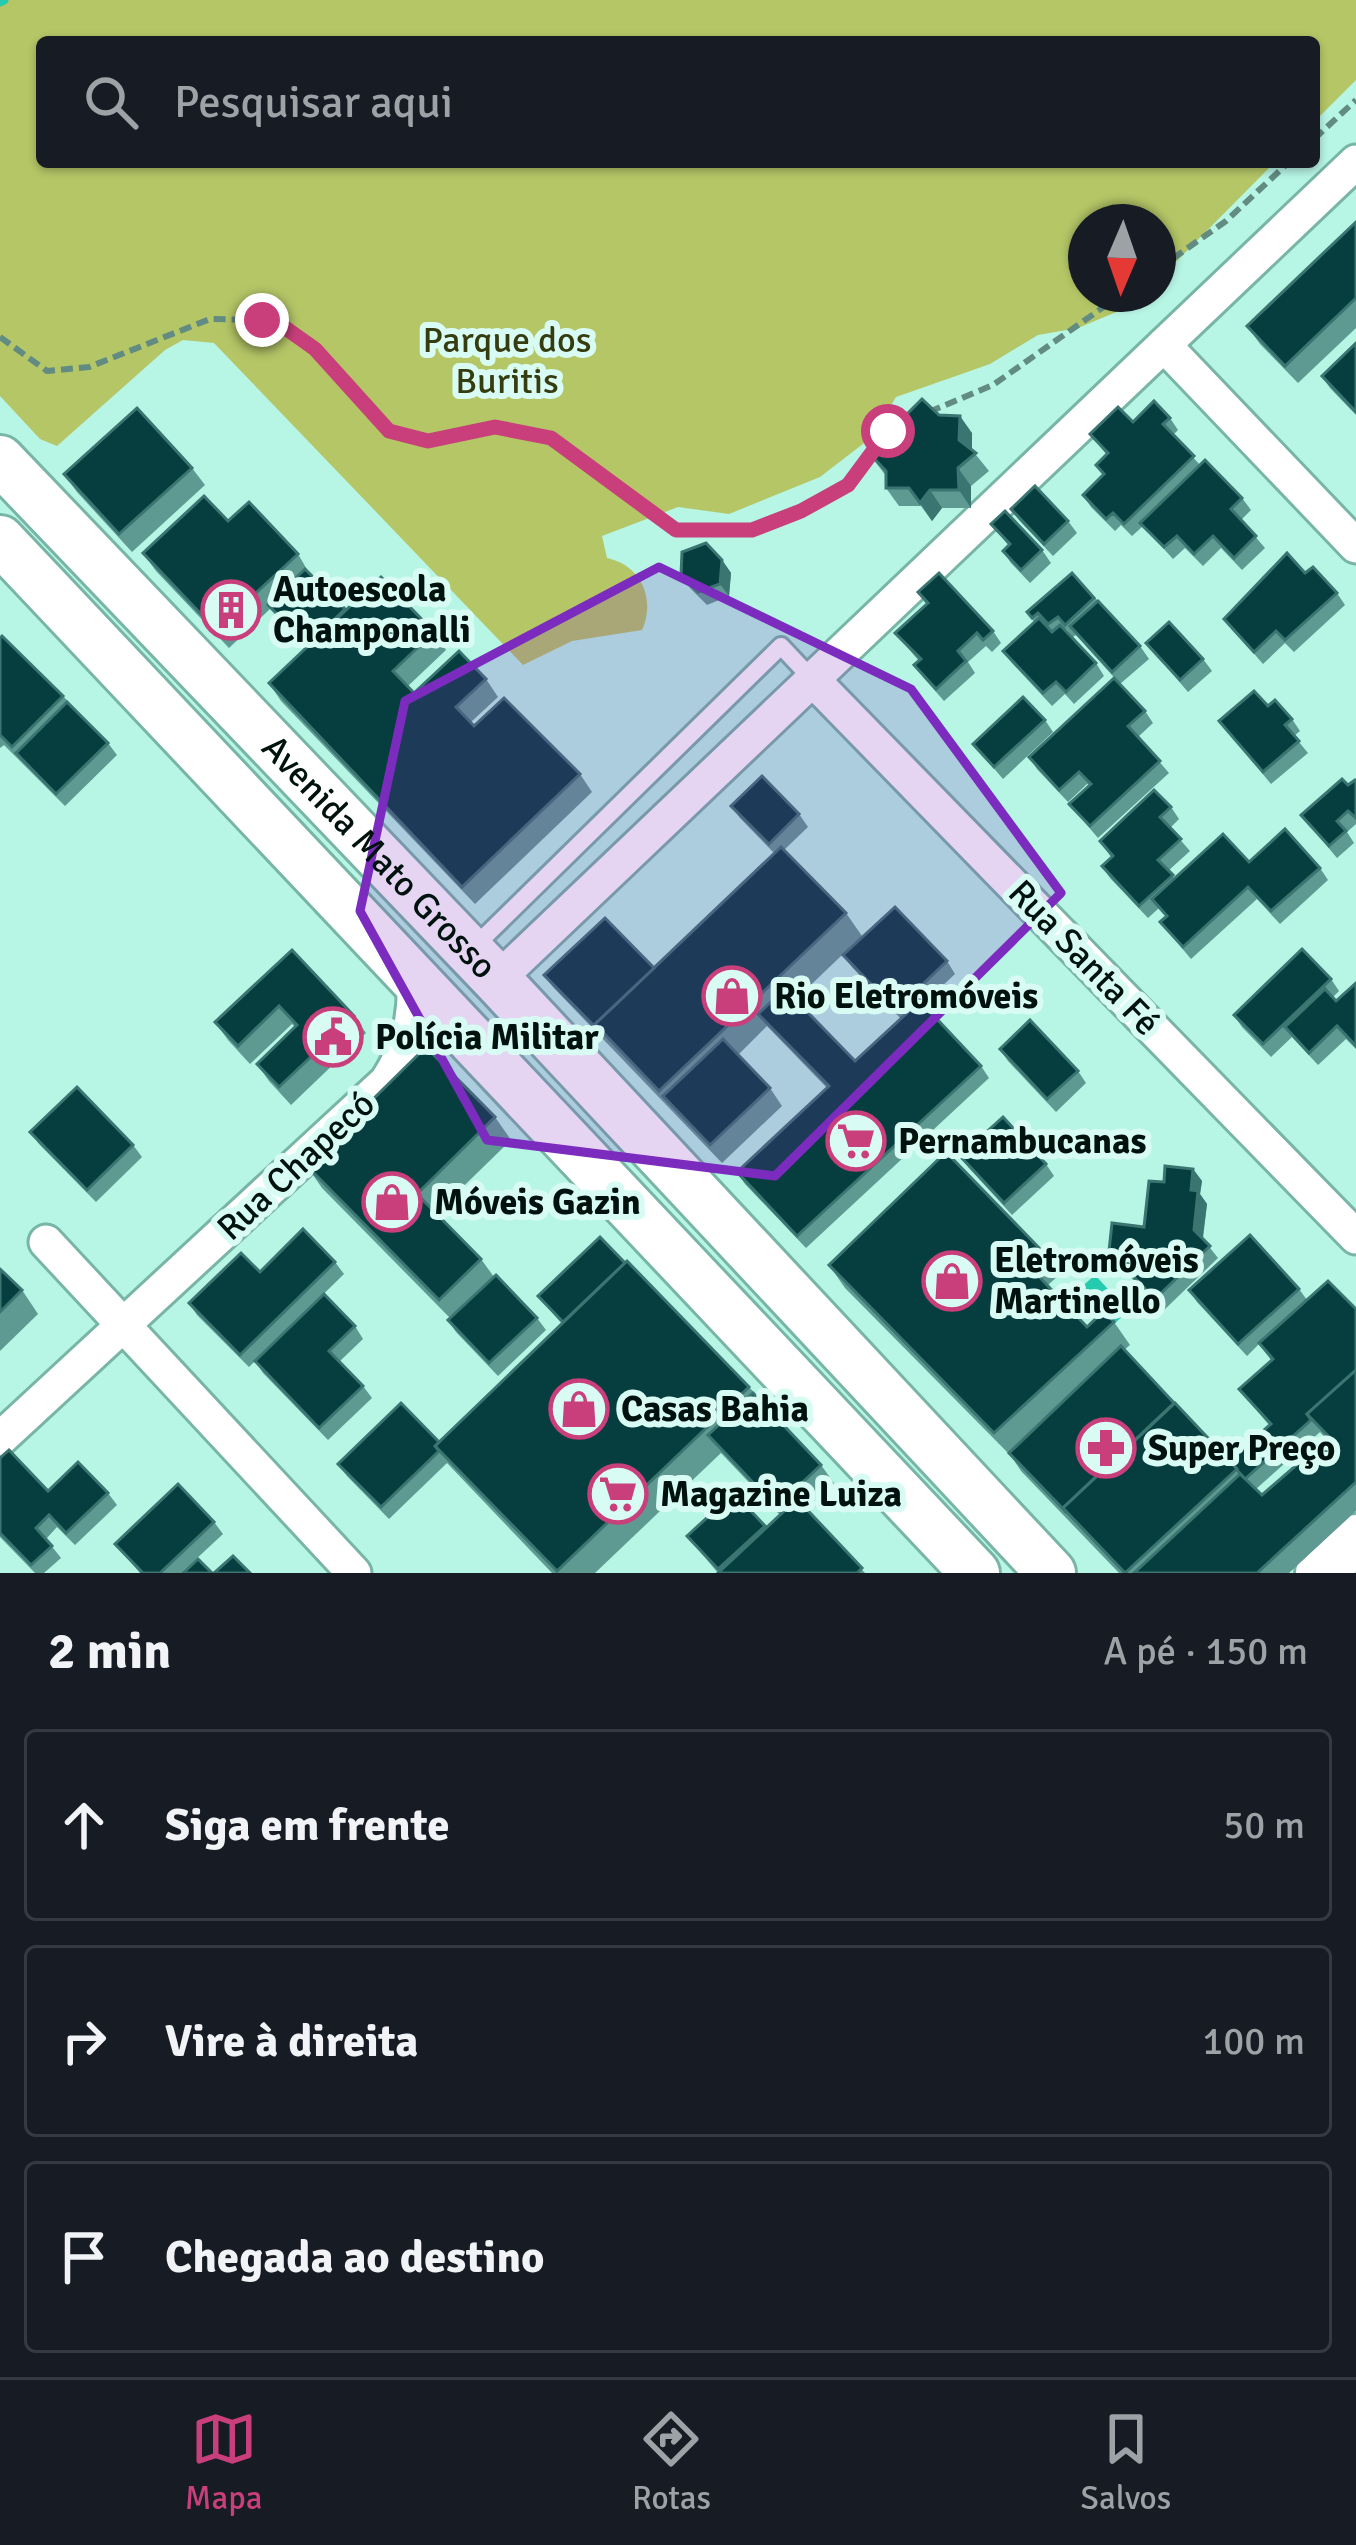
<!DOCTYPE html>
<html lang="pt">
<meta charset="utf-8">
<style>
:root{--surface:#171b24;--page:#242831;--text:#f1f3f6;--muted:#9ea1a6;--line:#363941;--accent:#c83f7b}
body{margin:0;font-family:Signika,sans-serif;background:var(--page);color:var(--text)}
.compass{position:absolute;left:1068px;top:204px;width:108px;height:108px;border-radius:50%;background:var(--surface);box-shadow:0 3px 9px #0004;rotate:182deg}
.stop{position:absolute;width:36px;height:36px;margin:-27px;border:9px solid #c83f7b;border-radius:50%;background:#fff}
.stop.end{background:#c83f7b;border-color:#fff;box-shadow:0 3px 12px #0008}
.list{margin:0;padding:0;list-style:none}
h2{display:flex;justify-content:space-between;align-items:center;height:156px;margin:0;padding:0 48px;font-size:51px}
h2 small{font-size:39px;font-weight:400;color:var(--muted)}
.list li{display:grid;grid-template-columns:78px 1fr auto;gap:36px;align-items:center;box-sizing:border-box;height:192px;margin:0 24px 24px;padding:0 24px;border:3px solid var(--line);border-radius:12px}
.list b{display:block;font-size:45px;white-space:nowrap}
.list em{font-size:39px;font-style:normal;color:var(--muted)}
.icon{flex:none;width:66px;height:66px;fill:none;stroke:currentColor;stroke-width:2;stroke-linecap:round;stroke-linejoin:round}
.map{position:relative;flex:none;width:1356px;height:1573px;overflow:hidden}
.search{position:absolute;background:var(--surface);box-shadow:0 3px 9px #0004;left:36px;right:36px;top:36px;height:132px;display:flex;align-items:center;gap:30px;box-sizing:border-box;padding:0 42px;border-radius:12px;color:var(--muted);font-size:45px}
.sheet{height:804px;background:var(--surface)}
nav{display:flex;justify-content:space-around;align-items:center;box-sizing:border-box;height:168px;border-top:3px solid var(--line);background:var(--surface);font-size:33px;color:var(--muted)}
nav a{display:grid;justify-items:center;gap:6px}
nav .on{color:var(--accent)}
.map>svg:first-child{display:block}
</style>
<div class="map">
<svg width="1356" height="1573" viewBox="0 0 1356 1573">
<rect width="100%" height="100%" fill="#b7f5e5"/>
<path fill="#b5c667" d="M 0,0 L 1356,0 L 1356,80 L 1314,122 L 1314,42 L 42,42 L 42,162 L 1275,162 L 1158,280 L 1158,222 L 1086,222 L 1086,294 L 1144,294 L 1133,305 L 1078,328 L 1038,335 L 990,364 L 896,397 L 872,437 L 820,477 L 729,514 L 678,507 L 602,536 L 607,558 C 641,565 656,599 642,630 L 572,641 L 523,665 L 214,343 L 183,340 L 165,350 L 57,446 L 40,439 L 0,396 Z"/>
<polygon fill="#24cbaf" points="1095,1275 1128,1311 1112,1326 1078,1290"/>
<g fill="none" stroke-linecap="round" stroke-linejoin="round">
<polyline stroke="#24cbaf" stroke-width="9" points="0,2 4,0"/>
<g stroke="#78b5a6" stroke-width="22">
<polyline id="lane" points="472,949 781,646 813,680"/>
</g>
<g stroke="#78b5a6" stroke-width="39">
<g id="street">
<polyline points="1164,345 1356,546"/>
<polyline points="813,680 1356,1237"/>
<polyline points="497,980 1356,162"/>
<polyline points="46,1242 354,1573"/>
<path d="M 0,1439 L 387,1081 C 409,1047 416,1016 414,976"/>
</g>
</g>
<g stroke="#78b5a6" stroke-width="54">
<g id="secondary">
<path id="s1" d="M 0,460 L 497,980 L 1051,1573"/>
<polyline points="0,540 975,1573"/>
<polyline points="1320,1573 1356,1539"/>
</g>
</g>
<g stroke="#628b81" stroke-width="6" stroke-dasharray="12 6" stroke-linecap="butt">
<polyline points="1314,139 1356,100"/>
<polyline points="1158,269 1226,221 1289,162"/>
<polyline points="0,337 47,371 89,367 210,319 262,320 284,327 315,349 389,431 428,441 495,427 551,438 676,530 752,529 801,510 848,485 890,430"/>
<polyline points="929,412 993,385 1122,294"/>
</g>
<use href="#lane" stroke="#fff" stroke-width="16"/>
<use href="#street" stroke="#fff" stroke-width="33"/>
<use href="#secondary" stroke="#fff" stroke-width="48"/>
</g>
<g fill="#5e9a92" fill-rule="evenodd">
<polygon points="1356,222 1356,328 1298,383 1260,344 1247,326"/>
<polygon points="1356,343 1356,415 1330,388 1322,376"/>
<polygon points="906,415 939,415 972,433 972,450 989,471 971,486 971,508 942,508 932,521 921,506 899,506 886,488 886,476 868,452"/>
<polygon points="1170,418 1178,430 1173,435 1200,465 1242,498 1251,510 1241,520 1265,548 1242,570 1221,548 1203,566 1185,548 1173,559 1143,526 1132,536 1121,525 1115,531 1091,507 1083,495 1103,475 1096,465 1106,454 1090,434 1133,422"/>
<polygon points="192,468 205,485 132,552 77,492 64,474"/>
<polygon points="1011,509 1068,521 1077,533 1053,556 1020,521"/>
<polygon points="228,521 298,554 309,573 346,611 434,632 446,650 408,686 414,693 486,679 498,697 471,722 474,726 580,774 592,792 475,904 281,701 269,683 307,648 271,608 229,648 156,571 143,553"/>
<polygon points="991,524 1042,550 1051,563 1030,583 1011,563 1003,551 1009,546"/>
<polygon points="722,560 731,573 729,596 707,605 690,588 681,576"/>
<polygon points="1072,573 1140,646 1149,659 1120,684 1076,635 1073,637 1066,629 1064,630 1096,663 1104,676 1074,704 1065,694 1052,706 1012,663 1003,651 1034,622 1027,612"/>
<polygon points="918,592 993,631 1001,643 992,652 986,646 968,662 975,673 944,701 923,677 914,665 919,661 895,633 926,604"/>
<polygon points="1337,593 1345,605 1294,652 1285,643 1263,664 1224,619"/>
<polygon points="0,638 63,696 108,743 117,755 65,806 4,745 0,748"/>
<polygon points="1146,643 1203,659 1212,671 1188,692"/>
<polygon points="1268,706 1292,719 1300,731 1294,736 1308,753 1271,784 1219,721"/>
<polygon points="1145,711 1153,723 1138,737 1169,773 1098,838 1069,804 1089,785 1087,784 1068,802 1037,769 1029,757"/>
<polygon points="1045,720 1053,732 1003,779 973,744"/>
<polygon points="1356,781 1356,824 1347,832 1354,843 1337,858 1301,815"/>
<polygon points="731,806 799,814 808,827 784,850 846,913 862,936 795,1000 855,1061 901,1019 852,967 843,955 947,961 955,974 923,1004 981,1066 989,1078 806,1248 745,1184 737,1172 827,1088 767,1026 738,1055 770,1088 782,1106 722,1163 553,987 544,975 654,968 774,853 740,818"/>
<polygon points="1171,807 1179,819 1170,828 1190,851 1168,871 1175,879 1249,862 1320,868 1328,880 1280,924 1257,899 1191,959 1160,922 1166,917 1159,908 1148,918 1110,878 1102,866 1111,857 1100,841"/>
<polygon points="292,950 354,1016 366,1033 291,1105 269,1081 257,1064 295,1027 292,1024 250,1064 228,1040 215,1022"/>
<polygon points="1331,979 1339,991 1333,997 1336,1001 1356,983 1356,1049 1346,1039 1318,1065 1292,1037 1271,1057 1242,1027 1234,1015"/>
<polygon points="1000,1049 1078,1071 1086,1083 1056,1112 1008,1061"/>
<polygon points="495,1117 511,1140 436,1213 481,1259 494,1277 537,1318 546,1330 498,1376 456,1332 448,1320 450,1318 322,1188 306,1165"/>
<polygon points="30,1132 133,1145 142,1157 96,1202 39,1144"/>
<polygon points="960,1156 1046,1164 1054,1176 1012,1215 969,1168"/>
<polygon points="1193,1169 1202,1181 1200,1194 1207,1204 1203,1239 1218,1258 1163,1311 1117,1263 1109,1251 1144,1227 1164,1182"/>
<path d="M 1042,1251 L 1059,1275 L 1048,1285 L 1087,1327 L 1114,1322 L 1130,1345 L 1124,1350 L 1229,1461 L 1269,1425 L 1239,1389 L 1271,1360 L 1259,1344 L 1247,1356 L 1197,1302 L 1189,1290 L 1299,1289 L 1307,1300 L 1356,1309 L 1356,1511 L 1289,1573 L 1119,1573 L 1021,1471 L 1011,1456 L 845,1288 L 829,1265 ZM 1320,1432 L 1326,1439 L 1262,1495 L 1256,1489 Z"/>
<polygon points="335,1262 344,1274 298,1319 355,1326 363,1339 339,1362 363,1386 372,1398 328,1440 263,1373 255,1361 249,1367 197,1315 189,1303 260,1272"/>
<polygon points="0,1269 22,1290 38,1314 0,1351"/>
<polygon points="538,1296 749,1387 821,1465 834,1483 806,1509 865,1573 718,1573 687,1536 734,1493 767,1528 780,1515 721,1453 595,1573 552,1573 447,1463 389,1519 347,1476 338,1464 439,1442 562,1324"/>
<polygon points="0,1458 48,1491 108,1493 117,1505 75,1545 57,1527 46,1539 61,1558 44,1573 35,1573 0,1537"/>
<polygon points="214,1522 223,1534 181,1573 140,1573 115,1544"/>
</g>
<g fill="#3b7571">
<polygon points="960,416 972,433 972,458 959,440"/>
<polygon points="958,468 971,486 971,508 959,490"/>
<polygon points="930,490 942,508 932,521 920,503"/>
<polygon points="722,560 731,573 729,596 720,584"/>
<polygon points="1193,1169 1202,1181 1200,1194 1207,1204 1202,1242 1194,1230 1191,1190"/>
</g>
<g fill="#063e3f" stroke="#3b7571" stroke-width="3">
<polygon points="1356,222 1356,298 1285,366 1247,326"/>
<polygon points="1356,343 1356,412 1322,376"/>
<polygon points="922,399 939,415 960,416 959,440 976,453 958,468 959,490 930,490 920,503 909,488 886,488 886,471 868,452 886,434 888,414 906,415"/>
<polygon points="1154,401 1170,418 1163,424 1194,456 1124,524 1113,513 1106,519 1083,495 1104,474 1096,465 1108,453 1090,434 1118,407 1133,422"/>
<polygon points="137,408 192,468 119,534 64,474"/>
<polygon points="1205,460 1242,498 1231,509 1256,536 1234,558 1213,536 1194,554 1177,536 1164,547 1140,523"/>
<polygon points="1035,486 1068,521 1044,544 1011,509"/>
<polygon points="204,496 228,521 249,502 298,554 216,630 143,553"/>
<polygon points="1005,511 1042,550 1021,570 1003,551 1010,544 991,524"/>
<polygon points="706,543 722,560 720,584 698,592 681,576 682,552"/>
<polygon points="1287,553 1305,573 1313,567 1337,593 1285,640 1276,631 1254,652 1224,619"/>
<polygon points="305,569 345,609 308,645 268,605"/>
<polygon points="939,573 993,631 983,640 977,633 958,651 966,661 936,689 914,665 921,659 895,633 928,603 918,592"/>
<polygon points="1072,573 1094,598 1065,625 1058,617 1048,624 1038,613 1032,618 1027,612"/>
<polygon points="381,577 434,632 393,671 414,693 459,651 486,679 456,707 474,726 504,698 580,774 462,887 269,683"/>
<polygon points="1098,601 1140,646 1112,672 1070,626"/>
<polygon points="1039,618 1052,632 1060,625 1096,663 1066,692 1056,682 1043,693 1003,651"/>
<polygon points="1169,622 1203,659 1180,680 1146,643"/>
<polygon points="2,636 63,696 12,747 0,735 0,638"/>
<polygon points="1114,678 1145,711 1128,726 1160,761 1090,826 1069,804 1091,784 1079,772 1059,790 1029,757"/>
<polygon points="1254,691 1268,706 1275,700 1292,719 1285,725 1299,741 1263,772 1219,721"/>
<polygon points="1023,697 1045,720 994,767 973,744"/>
<polygon points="67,702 108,743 56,794 16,753"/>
<polygon points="762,776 799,814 769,844 731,806"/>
<polygon points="1342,779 1348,785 1355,780 1356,781 1356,818 1348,811 1337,821 1346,831 1329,846 1301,815"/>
<polygon points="1154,790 1171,807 1160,817 1181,839 1158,860 1173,875 1139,906 1102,866 1113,856 1100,841"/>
<polygon points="1285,829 1320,868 1271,911 1248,887 1183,947 1160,922 1167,916 1152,899 1223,834 1249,862"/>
<polygon points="781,847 846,913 659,1091 595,1024"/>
<polygon points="895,907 947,961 896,1010 843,955"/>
<polygon points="605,918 654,968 595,1024 603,1035 544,975"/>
<polygon points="1302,949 1331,979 1263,1044 1234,1015"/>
<polygon points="292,950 354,1016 279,1087 257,1064 297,1025 279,1006 238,1046 215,1022"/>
<polygon points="1356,983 1356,1046 1337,1026 1309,1053 1285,1027 1325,989 1336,1001"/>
<polygon points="785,989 855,1061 920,1001 981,1066 797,1236 737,1172 829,1086 758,1014"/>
<polygon points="1030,1020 1078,1071 1047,1099 1000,1049"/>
<polygon points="723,1039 770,1088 710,1145 663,1096"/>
<polygon points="426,1047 495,1117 417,1194 481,1259 439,1300 306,1165"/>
<polygon points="77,1087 133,1145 87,1190 30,1132"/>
<polygon points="1003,1117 1046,1164 1004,1203 960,1156"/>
<polygon points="946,1152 1042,1251 1028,1265 1087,1327 1104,1311 1114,1322 994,1433 829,1265"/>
<polygon points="1165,1166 1193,1169 1191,1190 1198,1191 1194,1230 1210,1246 1155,1299 1109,1251 1112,1223 1144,1227 1149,1181 1164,1182"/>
<polygon points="303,1229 335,1262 240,1355 189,1303 241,1253 260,1272"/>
<polygon points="1250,1235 1299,1289 1238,1344 1189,1290"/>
<polygon points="600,1237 625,1263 563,1322 538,1296"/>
<polygon points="627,1261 749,1387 557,1571 435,1446"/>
<polygon points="0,1269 22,1290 0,1312"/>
<polygon points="496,1275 537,1318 489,1363 448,1320"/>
<polygon points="1328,1281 1356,1309 1356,1370 1307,1414 1311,1420 1245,1479 1229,1461 1271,1424 1239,1389 1273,1359 1259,1343"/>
<polygon points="324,1294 355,1326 329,1351 363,1386 319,1428 255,1361"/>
<polygon points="1121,1346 1174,1403 1063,1508 1067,1513 1009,1453"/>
<polygon points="1356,1370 1356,1482 1257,1573 1134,1573 1240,1474 1262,1495 1329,1437 1307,1414"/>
<polygon points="753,1393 821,1465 776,1507 708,1435"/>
<polygon points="401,1403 439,1442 435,1446 439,1451 381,1507 338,1464"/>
<polygon points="1175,1403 1237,1469 1125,1573 1063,1508"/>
<polygon points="9,1450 48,1491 78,1462 108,1493 66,1533 49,1515 36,1528 52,1546 31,1565 0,1533 0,1458"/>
<polygon points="178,1484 214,1522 160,1573 143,1573 115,1544"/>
<polygon points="734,1493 765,1526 718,1569 687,1536"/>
<polygon points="797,1499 862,1568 857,1573 718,1573"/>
<polygon points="233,1556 250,1573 214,1573"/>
<polygon points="198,1559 212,1573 183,1573"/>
</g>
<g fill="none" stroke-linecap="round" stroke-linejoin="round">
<polyline stroke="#c83f7b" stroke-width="15" points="262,320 284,327 315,349 389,431 428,441 495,427 551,438 676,530 752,530 801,511 848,485 888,431"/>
</g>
<path fill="#7b2cbf" fill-opacity="0.2" stroke="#7b2cbf" stroke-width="9" stroke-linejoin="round" d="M 659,567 L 911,689 L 1061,893 L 775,1176 L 487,1140 L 360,911 L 405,701 Z"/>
<defs>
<g id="building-ring" transform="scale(3)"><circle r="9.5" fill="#d8fcf3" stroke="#c83f7b" stroke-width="1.5"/><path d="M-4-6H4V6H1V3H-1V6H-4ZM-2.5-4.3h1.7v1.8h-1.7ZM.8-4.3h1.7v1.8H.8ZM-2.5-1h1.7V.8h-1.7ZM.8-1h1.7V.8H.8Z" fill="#c83f7b"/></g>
<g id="shop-ring" transform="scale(3)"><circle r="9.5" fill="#d8fcf3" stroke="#c83f7b" stroke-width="1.5"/><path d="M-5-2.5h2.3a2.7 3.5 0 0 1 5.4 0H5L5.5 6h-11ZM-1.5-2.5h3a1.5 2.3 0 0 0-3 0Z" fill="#c83f7b"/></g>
<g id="civic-ring" transform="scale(3)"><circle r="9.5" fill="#d8fcf3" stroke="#c83f7b" stroke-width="1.5"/><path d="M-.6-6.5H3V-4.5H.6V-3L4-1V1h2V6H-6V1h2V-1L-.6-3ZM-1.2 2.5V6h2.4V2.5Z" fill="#c83f7b"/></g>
<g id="supermarket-ring" transform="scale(3)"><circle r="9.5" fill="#d8fcf3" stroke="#c83f7b" stroke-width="1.5"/><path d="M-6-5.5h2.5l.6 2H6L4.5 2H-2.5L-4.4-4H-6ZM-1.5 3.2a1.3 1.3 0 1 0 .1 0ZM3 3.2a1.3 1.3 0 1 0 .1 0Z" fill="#c83f7b"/></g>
<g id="pharmacy-ring" transform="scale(3)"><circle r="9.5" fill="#d8fcf3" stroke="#c83f7b" stroke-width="1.5"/><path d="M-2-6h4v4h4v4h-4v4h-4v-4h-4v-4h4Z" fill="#c83f7b"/></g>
</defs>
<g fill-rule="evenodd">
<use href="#building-ring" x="231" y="610"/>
<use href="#shop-ring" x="732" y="996"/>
<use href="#civic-ring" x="333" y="1037"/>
<use href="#supermarket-ring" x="856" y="1141"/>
<use href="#shop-ring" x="392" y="1202"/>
<use href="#shop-ring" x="952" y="1281"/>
<use href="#shop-ring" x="579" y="1409"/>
<use href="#pharmacy-ring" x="1106" y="1448"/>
<use href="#supermarket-ring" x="618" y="1494"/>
</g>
<g text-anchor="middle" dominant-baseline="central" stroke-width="12" stroke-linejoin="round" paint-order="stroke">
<g font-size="36" fill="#353c0f" stroke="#d8fcf3">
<text x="507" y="340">Parque dos<tspan x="507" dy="41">Buritis</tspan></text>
</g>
<g font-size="36" font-weight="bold" fill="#00120d" stroke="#d8fcf3" text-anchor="start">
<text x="273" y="589">Autoescola<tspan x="273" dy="41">Champonalli</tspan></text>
<text x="774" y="996">Rio Eletromóveis</text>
<text x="375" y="1037">Polícia Militar</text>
<text x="898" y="1141">Pernambucanas</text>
<text x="434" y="1202">Móveis Gazin</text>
<text x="994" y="1260">Eletromóveis<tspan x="994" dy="41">Martinello</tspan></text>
<text x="621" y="1409">Casas Bahia</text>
<text x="1148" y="1448">Super Preço</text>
<text x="660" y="1494">Magazine Luiza</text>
</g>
<g font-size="36" fill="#00120d" stroke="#d8fcf3">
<text stroke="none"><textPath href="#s1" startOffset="549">Avenida Mato Grosso</textPath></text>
<text transform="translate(1084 958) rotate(46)">Rua Santa Fé</text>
<text transform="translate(296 1166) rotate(-43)">Rua Chapecó</text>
</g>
</g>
</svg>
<svg class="compass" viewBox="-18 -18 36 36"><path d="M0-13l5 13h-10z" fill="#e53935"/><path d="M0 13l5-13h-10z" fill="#9ea1a6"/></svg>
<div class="stop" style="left:888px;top:431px"></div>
<div class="stop end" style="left:262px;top:320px"></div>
<div class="search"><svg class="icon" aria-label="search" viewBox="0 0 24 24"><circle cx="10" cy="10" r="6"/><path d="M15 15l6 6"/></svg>Pesquisar aqui</div>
</div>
<section class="sheet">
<h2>2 min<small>A pé · 150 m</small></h2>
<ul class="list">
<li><svg class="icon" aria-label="ahead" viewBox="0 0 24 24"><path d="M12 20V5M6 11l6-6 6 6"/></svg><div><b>Siga em frente</b></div><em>50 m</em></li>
<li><svg class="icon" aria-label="right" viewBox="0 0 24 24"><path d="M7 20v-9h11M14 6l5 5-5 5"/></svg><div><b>Vire à direita</b></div><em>100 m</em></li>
<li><svg class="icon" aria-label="arrive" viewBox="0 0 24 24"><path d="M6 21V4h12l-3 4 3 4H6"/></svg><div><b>Chegada ao destino</b></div></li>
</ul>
</section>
<nav>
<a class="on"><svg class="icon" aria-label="map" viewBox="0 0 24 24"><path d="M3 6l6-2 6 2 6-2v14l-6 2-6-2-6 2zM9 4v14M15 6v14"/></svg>Mapa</a>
<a><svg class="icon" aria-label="directions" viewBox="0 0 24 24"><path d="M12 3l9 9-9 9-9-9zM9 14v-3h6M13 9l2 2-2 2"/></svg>Rotas</a>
<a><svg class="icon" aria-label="saved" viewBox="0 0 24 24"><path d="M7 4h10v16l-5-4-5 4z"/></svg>Salvos</a>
</nav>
